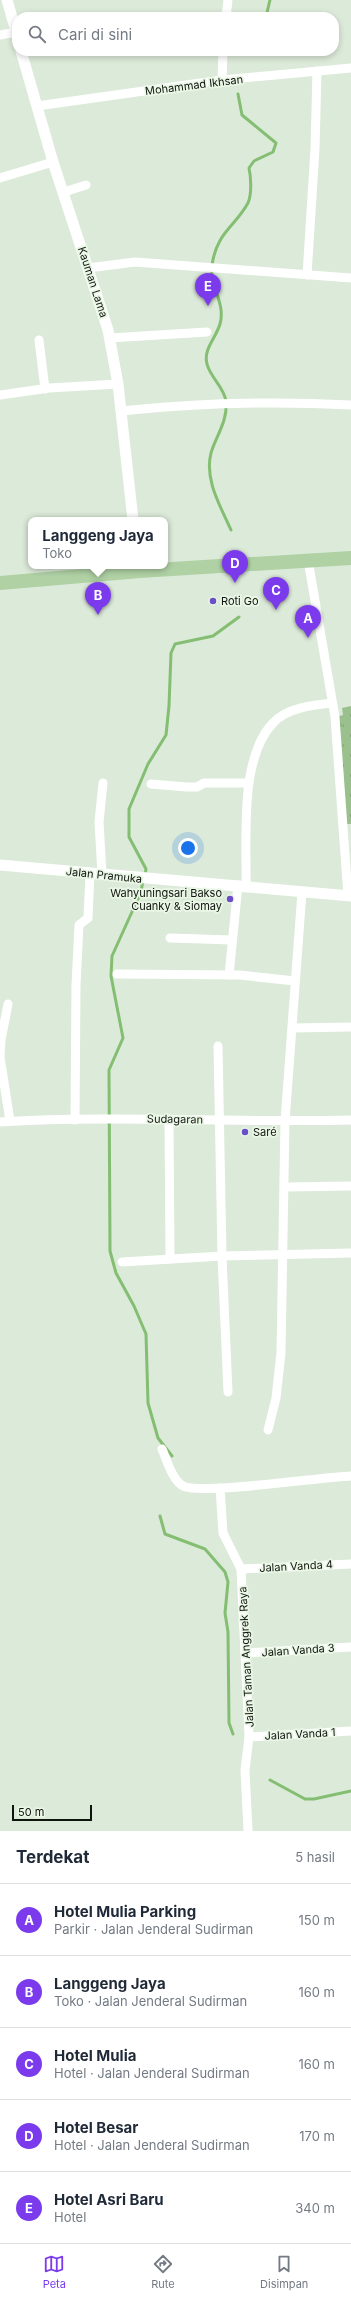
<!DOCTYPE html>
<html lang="id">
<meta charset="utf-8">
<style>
:root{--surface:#fff;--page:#f6f6f7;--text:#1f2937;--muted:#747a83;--line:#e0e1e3;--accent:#7c3aed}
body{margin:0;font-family:Inter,sans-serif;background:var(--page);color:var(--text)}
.scale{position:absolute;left:12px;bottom:10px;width:80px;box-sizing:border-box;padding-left:4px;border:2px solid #10140e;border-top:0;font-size:11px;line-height:14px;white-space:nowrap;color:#10140e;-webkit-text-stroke:3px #eaf7e6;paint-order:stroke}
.you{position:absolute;left:188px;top:848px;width:14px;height:14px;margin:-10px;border:3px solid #fff;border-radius:50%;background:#1a73e8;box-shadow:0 0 0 6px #1a73e833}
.badge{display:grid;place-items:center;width:26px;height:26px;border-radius:50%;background:var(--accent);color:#fff;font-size:13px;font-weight:700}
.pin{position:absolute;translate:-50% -33px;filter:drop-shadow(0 1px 2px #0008)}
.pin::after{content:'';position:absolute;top:21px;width:14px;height:12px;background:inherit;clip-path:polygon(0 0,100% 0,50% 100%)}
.popup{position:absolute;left:28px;top:517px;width:140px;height:52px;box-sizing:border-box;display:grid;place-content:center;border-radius:8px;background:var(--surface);filter:drop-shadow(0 1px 3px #0005);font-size:13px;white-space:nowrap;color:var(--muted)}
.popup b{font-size:15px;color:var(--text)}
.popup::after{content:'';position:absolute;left:50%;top:100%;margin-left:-8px;border:8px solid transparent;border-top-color:var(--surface)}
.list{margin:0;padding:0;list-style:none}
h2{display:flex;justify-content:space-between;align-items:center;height:52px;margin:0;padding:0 16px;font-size:17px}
h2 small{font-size:13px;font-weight:400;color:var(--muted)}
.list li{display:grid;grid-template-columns:26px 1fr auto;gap:12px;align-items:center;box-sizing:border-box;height:72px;padding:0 16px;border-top:1px solid var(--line)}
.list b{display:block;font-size:15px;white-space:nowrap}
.list p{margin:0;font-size:13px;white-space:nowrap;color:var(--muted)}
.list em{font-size:13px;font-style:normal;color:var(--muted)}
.icon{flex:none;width:22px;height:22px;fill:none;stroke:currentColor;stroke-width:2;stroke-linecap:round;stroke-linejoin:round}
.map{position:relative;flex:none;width:351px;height:1831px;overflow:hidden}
.search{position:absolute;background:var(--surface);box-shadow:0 2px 6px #0003;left:12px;right:12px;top:12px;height:44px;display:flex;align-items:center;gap:10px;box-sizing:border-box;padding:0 14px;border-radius:16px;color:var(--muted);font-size:15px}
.sheet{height:412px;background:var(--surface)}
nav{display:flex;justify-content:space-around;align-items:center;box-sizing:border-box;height:56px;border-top:1px solid var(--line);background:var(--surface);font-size:11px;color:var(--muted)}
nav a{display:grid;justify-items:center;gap:2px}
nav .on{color:var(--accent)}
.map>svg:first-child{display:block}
</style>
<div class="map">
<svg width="351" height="1831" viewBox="0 0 351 1831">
<defs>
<pattern id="grass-tufts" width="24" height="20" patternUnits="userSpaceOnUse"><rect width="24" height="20" fill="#99c08d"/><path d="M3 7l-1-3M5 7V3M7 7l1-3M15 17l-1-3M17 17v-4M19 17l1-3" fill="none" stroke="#83a478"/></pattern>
</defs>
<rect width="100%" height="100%" fill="#dcead9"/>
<polygon fill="url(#grass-tufts)" points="351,706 351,824 344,824 335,717 343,715 342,708"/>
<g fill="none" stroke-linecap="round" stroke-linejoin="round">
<g stroke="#84be72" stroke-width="3">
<polyline points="266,17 270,0"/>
<polyline points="240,53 242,51"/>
<path d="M 231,530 C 221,507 204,480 211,453 C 216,436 228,421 226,401 C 224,387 210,377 207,364 C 203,349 216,338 220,324 C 226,303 209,285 212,265 C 217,232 234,228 248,203 C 252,194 251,177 249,168 L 254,161 L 273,152 L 276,143 L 242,115 L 238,94"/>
<polyline points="145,875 146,869 129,837 129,809 148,764 166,735 169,706 171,653 175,644 213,636 239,617"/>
<polyline points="143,880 141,892 112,956 111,976 123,1038 109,1070 110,1251 116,1273 134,1306 146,1334 148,1403 158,1438 172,1456"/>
<polyline points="160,1516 165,1534 205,1549 225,1572 228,1582 225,1613 228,1632 229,1723 233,1734"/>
<polyline points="270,1780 305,1799 314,1799 351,1791"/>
</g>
<g stroke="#fff" stroke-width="9">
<polyline points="226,17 228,0"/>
<polyline points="0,35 16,32"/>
<polyline points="222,80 223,51"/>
<polyline points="37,106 222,80 351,68"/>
<polyline points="0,178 53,162"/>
<polyline points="64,192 86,185"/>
<polyline points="88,268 135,262 351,278"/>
<polyline points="307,275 315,149 317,71"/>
<polyline points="110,338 207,332"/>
<polyline points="39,340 45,389"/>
<polyline points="0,395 49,388 118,384"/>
<path d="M 121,411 C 197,403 275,401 351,405"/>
<polyline points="308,560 335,717 348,896"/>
<polyline points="151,784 187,787 197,787 204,783 248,783"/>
<polyline points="102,875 99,822 103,783"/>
<path d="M 246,886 C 247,840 239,758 273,723 C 286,708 313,705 332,703"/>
<polyline points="170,938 232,940"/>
<polyline points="117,974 239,975 295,981"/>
<polyline points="229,975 238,885"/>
<polyline points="8,1004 1,1040 0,1057 10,1121"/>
<polyline points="292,1028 351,1027"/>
<polyline points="218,1046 222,1256 228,1392"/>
<polyline points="169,1119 170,1259"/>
<polyline points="75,1120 76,985 79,925 88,918 90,872"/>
<path d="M 0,1122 C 117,1115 234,1123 351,1120"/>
<polyline points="285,1187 351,1186"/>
<polyline points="122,1262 222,1256 351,1253"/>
<polyline points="268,1430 276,1398 281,1353 285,1121 302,892"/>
<path d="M 162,1449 C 167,1460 172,1480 183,1486 C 200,1495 323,1477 351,1476"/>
<polyline points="220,1488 223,1533 241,1569 249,1737 245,1770 248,1831"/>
<polyline points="241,1569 351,1564"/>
<polyline points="245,1653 351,1647"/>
<polyline points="249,1737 351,1731"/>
</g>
<g stroke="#fff" stroke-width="11">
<polyline points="7,0 17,35"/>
<polyline points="21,51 53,162 108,330 118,384 133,520"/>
<polyline points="0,865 351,896"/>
</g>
<polyline stroke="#afd1a4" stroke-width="14" points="0,583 140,571 351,558"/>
</g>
<g fill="#694ec7" stroke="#eaf7e6" stroke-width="1.5">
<circle cx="213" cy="601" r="4"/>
<circle cx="230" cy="899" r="4"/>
<circle cx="245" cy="1132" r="4"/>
</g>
<g text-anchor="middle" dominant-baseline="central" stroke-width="3.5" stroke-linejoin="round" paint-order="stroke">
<g font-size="11" fill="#10140e" stroke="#eaf7e6">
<text transform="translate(194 85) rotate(-7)">Mohammad Ikhsan</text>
<text transform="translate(93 282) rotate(72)">Kauman Lama</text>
<text transform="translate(104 875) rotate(6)">Jalan Pramuka</text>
<text transform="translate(175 1119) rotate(1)">Sudagaran</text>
<text transform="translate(296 1566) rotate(-3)">Jalan Vanda 4</text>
<text transform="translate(298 1650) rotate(-4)">Jalan Vanda 3</text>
<text transform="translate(246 1657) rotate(-93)">Jalan Taman Anggrek Raya</text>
<text transform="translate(300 1734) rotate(-3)">Jalan Vanda 1</text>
</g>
<g font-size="11" fill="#10140e" stroke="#eaf7e6" text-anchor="start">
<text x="221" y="601">Roti Go</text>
<text x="222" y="893" text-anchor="end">Wahyuningsari Bakso<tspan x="222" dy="13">Cuanky &amp; Siomay</tspan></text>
<text x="253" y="1132">Saré</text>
</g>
</g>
</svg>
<div class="scale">50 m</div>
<div class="you"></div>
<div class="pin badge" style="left:308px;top:638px">A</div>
<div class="pin badge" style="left:98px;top:615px">B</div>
<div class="popup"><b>Langgeng Jaya</b>Toko</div>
<div class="pin badge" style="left:276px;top:610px">C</div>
<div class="pin badge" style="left:235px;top:583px">D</div>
<div class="pin badge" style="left:208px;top:306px">E</div>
<div class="search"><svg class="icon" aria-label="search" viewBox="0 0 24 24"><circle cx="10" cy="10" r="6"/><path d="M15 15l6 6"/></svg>Cari di sini</div>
</div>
<section class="sheet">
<h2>Terdekat<small>5 hasil</small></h2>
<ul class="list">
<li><span class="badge">A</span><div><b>Hotel Mulia Parking</b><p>Parkir · Jalan Jenderal Sudirman</p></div><em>150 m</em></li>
<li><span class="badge">B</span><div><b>Langgeng Jaya</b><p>Toko · Jalan Jenderal Sudirman</p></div><em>160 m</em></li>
<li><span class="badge">C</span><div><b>Hotel Mulia</b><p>Hotel · Jalan Jenderal Sudirman</p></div><em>160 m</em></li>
<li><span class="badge">D</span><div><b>Hotel Besar</b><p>Hotel · Jalan Jenderal Sudirman</p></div><em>170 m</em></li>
<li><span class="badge">E</span><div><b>Hotel Asri Baru</b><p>Hotel</p></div><em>340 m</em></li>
</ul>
</section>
<nav>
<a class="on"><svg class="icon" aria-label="map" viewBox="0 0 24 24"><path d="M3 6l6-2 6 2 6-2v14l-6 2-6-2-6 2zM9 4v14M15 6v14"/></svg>Peta</a>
<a><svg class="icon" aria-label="directions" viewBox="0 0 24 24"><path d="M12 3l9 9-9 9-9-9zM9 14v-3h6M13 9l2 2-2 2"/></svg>Rute</a>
<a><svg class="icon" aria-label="saved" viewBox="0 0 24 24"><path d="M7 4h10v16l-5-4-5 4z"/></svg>Disimpan</a>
</nav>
